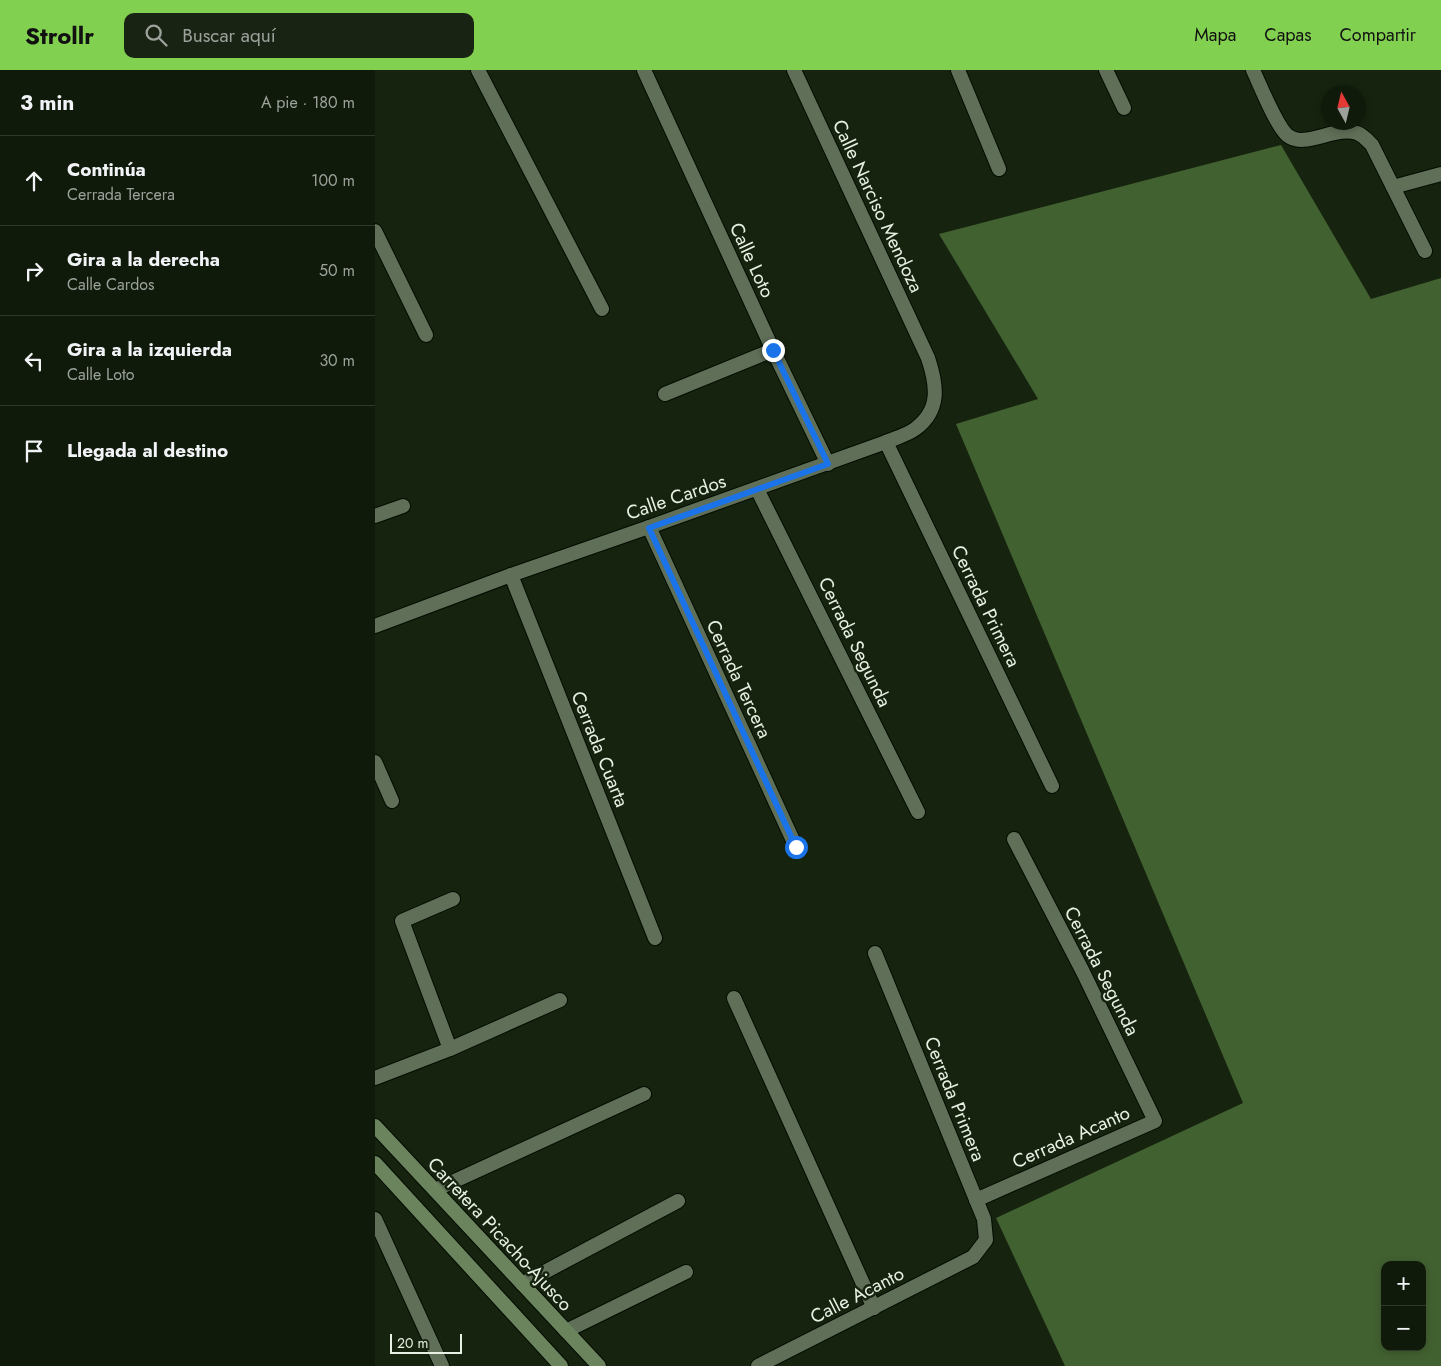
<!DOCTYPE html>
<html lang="es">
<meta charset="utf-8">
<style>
:root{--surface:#101a0a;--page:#192313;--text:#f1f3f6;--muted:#9ca19c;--line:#30382b;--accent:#82d050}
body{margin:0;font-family:Jost,sans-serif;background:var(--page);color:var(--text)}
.controls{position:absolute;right:15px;bottom:15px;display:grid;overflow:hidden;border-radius:10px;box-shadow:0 2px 8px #0003}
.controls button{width:45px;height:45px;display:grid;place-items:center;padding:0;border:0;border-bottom:1px solid var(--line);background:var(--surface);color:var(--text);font:25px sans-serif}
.compass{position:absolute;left:946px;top:15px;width:45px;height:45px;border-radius:50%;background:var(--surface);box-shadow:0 2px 8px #0003;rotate:352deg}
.scale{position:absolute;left:15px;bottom:12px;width:72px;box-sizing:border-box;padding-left:5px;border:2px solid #e7f0e3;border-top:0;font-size:14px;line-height:18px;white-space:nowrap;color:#e7f0e3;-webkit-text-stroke:4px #16230e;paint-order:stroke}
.stop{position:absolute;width:15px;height:15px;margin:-11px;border:4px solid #1a73e8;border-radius:50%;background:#fff}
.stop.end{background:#1a73e8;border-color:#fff;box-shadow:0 1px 5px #0008}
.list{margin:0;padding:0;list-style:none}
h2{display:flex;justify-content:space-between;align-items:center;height:65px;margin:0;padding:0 20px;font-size:21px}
h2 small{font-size:16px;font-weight:400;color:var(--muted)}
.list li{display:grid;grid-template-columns:32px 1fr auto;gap:15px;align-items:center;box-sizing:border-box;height:90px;padding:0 20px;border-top:1px solid var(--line)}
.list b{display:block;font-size:19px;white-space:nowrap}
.list p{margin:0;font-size:16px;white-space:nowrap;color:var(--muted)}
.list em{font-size:16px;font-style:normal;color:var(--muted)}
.icon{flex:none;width:28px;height:28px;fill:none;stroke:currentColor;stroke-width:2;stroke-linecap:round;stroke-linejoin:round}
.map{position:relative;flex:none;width:1066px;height:1296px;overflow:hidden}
header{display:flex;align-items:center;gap:30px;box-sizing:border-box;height:70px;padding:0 25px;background:var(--accent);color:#111}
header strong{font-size:24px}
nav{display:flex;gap:28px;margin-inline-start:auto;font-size:18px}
.search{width:350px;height:45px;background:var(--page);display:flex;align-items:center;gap:12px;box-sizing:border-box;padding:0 18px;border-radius:10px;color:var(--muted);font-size:19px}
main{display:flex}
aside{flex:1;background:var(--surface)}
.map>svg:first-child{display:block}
</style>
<header>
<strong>Strollr</strong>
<div class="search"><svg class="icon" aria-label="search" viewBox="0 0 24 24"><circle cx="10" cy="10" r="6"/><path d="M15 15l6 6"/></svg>Buscar aquí</div>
<nav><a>Mapa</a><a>Capas</a><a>Compartir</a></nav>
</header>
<main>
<aside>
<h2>3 min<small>A pie · 180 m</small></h2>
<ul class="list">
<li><svg class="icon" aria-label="ahead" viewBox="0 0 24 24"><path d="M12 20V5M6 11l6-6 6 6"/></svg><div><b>Continúa</b><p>Cerrada Tercera</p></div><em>100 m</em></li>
<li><svg class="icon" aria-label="right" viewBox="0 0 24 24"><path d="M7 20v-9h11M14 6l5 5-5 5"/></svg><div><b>Gira a la derecha</b><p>Calle Cardos</p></div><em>50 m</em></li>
<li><svg class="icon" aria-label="left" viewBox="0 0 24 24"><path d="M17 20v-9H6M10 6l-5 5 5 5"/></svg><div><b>Gira a la izquierda</b><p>Calle Loto</p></div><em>30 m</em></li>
<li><svg class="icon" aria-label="arrive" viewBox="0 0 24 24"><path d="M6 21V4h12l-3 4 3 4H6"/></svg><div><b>Llegada al destino</b></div></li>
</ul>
</aside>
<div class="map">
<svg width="1066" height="1296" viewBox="0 0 1066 1296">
<rect width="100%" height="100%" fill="#16230e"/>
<path fill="#426131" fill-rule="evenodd" d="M 906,75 L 996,229 L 1066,208 L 1066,1296 L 690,1296 L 621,1148 L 868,1033 L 581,354 L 663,329 L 564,164 ZM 1010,1195 L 1047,1195 L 1047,1277 L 1010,1277 Z"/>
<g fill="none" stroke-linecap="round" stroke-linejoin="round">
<g stroke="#030c00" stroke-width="16">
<g id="minor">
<polyline points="103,0 227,239"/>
<polyline points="269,0 398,280 453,394"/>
<polyline points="583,0 624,99"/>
<polyline points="731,0 749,38"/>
<path d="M 878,0 C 885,15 901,55 912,65 C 929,80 961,55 982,63 C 988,65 993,71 997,75 L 1050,181"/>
<polyline points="1018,117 1066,104"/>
<polyline points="0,161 51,265"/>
<polyline points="290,324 398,280"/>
<polyline points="511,372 677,716"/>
<polyline points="382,419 543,742"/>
<polyline points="0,446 28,436"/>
<polyline points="274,457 421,777"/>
<polyline points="136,505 280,868"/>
<path d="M 0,556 L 136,505 L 274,457 L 511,372 C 520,368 532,365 540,359 C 566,340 562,315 553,288 L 419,0"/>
<polyline points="0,692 17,731"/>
<polyline points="359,928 499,1238"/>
<polyline points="75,979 27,851 78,829"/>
<polyline points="0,1008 75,979 185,930"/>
<polyline points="60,1120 269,1024"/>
<polyline points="601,1130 780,1051 708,902 639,769"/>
<polyline points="0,1149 67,1296"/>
<polyline points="147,1214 303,1131"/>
<polyline points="191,1261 311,1202"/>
<polyline points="383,1296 598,1187 611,1170 609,1149 500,883"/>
</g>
</g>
<g stroke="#030c00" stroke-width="16">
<g id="secondary">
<polyline points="0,1056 224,1296"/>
<polyline points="0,1093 186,1296"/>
</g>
</g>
<use href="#minor" stroke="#606f58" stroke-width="14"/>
<use href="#secondary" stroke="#6b845e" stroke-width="14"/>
</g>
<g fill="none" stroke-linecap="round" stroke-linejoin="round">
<polyline stroke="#1a73e8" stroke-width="6" points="398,280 453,394 274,458 421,777"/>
</g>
<g text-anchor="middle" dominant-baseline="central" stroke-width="5" stroke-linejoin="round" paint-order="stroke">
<g font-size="19" fill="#e7f0e3" stroke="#16230e">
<text transform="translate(503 136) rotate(65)">Calle Narciso Mendoza</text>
<text transform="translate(377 190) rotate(65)">Calle Loto</text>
<text transform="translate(301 427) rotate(-19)">Calle Cardos</text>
<text transform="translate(611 536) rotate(64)">Cerrada Primera</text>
<text transform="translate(480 572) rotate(64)">Cerrada Segunda</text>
<text transform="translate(364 609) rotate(65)">Cerrada Tercera</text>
<text transform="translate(225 679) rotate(68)">Cerrada Cuarta</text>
<text transform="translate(727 901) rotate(63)">Cerrada Segunda</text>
<text transform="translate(580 1029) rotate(68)">Cerrada Primera</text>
<text transform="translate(696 1067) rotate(-24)">Cerrada Acanto</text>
<text transform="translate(125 1164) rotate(47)">Carretera Picacho-Ajusco</text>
<text transform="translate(482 1225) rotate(-27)">Calle Acanto</text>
</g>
</g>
</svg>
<div class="controls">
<button>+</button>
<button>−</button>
</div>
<svg class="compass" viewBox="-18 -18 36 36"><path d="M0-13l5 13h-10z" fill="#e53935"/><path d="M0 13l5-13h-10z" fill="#9ca19c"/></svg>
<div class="scale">20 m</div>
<div class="stop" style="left:421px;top:777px"></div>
<div class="stop end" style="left:398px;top:280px"></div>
</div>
</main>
